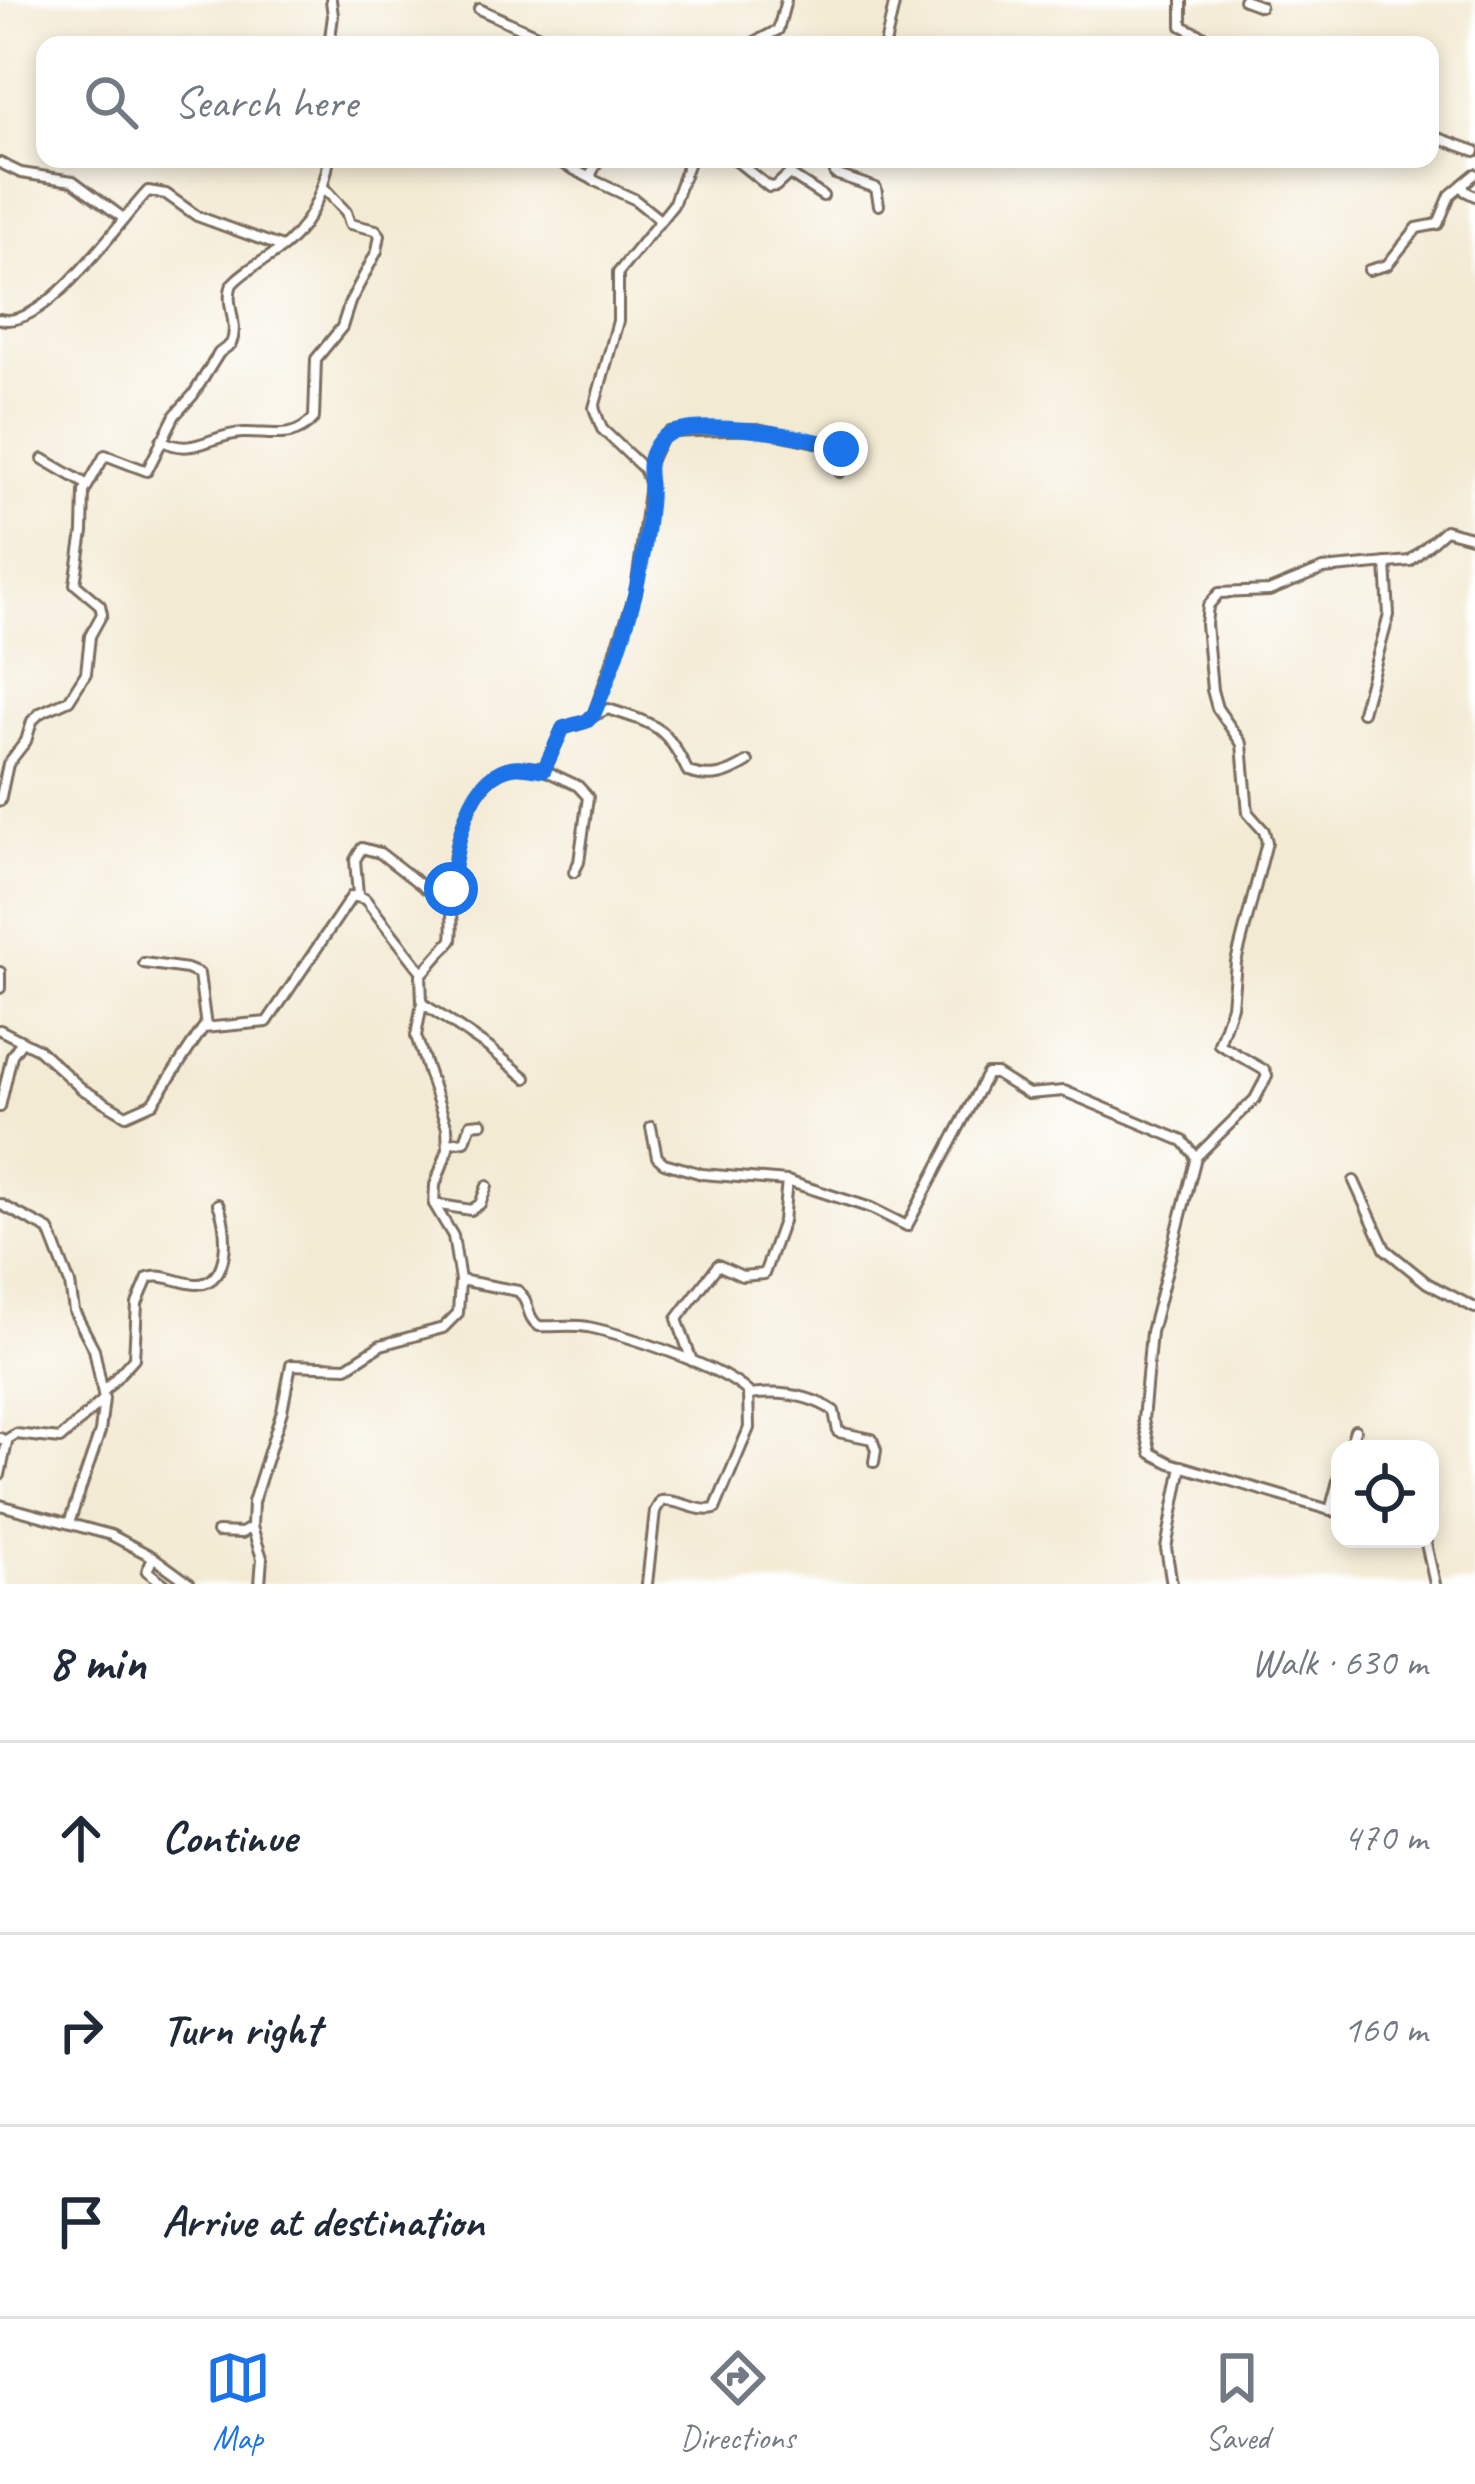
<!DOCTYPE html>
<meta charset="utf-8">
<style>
:root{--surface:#fff;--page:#f6f6f7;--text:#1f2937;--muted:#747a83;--line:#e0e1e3;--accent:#1a73e8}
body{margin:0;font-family:Caveat,sans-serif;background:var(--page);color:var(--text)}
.controls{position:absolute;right:36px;bottom:36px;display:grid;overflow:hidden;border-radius:24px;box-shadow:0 6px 18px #0003}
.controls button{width:108px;height:108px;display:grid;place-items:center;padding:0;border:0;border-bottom:3px solid var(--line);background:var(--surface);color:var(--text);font:60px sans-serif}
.stop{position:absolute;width:36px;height:36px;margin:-27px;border:9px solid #1a73e8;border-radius:50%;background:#fff}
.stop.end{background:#1a73e8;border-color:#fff;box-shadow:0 3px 12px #0008}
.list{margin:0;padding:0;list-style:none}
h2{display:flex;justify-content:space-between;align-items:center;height:156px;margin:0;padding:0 48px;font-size:51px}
h2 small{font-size:39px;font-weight:400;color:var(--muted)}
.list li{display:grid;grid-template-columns:78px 1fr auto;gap:36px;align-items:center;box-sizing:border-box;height:192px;padding:0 48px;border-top:3px solid var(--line)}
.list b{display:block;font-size:45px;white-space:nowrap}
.list em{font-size:39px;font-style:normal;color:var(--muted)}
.icon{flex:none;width:66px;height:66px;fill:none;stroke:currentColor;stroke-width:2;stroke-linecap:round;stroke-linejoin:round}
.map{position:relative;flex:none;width:1475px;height:1584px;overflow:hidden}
.search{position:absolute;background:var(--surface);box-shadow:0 6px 18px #0003;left:36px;right:36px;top:36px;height:132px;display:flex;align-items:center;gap:30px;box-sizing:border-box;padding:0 42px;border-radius:24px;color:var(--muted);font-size:45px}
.sheet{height:732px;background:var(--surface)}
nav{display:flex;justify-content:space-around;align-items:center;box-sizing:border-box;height:168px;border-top:3px solid var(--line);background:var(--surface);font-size:33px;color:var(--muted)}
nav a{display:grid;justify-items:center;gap:6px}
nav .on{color:var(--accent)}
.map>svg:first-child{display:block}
</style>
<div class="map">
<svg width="1475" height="1584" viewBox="0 0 1475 1584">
<rect width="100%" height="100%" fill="#fff"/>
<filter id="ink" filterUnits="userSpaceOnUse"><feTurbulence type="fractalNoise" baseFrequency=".00833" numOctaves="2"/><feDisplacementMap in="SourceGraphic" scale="24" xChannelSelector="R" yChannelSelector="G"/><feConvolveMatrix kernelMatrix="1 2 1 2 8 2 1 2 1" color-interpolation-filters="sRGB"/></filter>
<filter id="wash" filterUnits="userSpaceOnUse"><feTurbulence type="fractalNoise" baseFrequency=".004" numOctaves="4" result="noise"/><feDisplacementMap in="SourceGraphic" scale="48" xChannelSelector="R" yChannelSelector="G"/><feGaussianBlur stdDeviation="2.7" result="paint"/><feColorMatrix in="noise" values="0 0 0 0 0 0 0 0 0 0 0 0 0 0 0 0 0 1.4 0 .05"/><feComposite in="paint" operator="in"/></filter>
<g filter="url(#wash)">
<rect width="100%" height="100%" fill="#f3ead3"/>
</g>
<g filter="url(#ink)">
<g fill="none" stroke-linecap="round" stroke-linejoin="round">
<g stroke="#7b6d5d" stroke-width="14">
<g id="street">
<polyline points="1182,0 1182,26 1222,45"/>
<polyline points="1244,0 1260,6"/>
<polyline points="479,9 559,45"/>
<polyline points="329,45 333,16 331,0"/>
<polyline points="749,45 778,30 786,0"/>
<polyline points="885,45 895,0"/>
<polyline points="1430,135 1475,151"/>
<polyline points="554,159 590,178"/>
<polyline points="599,159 591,174 593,180 634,199 660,220"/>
<polyline points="734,159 769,187 776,186 789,174 823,196"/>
<polyline points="834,159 835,174 876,188 879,205"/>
<polyline points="0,163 21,173 73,181 123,218"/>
<polyline points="1475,174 1463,184 1465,191 1475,196"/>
<polyline points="1369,270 1387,265 1417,228 1438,224 1450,195 1463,184"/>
<path d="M 0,319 C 46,331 119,221 148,191 L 166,194 L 197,216 L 282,247"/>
<path d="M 161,440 C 193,458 211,434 243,433 C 270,432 293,442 314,418 L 316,359 L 342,327 L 350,302 L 377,251 L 380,235 L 376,230 L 350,224 L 346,212 L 323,187"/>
<polyline points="43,459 86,484"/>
<polyline points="646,470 659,442 669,432 757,429 837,447 843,455 840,472"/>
<polyline points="1362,712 1389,615 1386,563"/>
<path d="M 592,716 L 608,709 C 657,725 665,725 688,772 C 712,780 727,775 748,762"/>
<polyline points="544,770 578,786 588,797 579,862 574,872"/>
<path d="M 0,801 L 8,764 L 26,741 L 32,721 L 40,713 L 69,700 L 86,673 L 90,636 L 102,614 L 100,605 L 75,584 L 83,532 L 84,492 L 105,455 L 147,471 L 175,415 L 193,395 L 219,353 L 231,344 C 240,323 224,305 232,284 C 248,266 269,260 287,244 C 310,223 324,190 329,159"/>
<polyline points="358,895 355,860 362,848 380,853 425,888 451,886"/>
<polyline points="144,963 187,969 199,974 206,1027"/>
<polyline points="0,972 0,988"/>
<polyline points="422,1003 488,1047 526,1078"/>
<polyline points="0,1030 38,1049 82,1089 126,1115 153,1103 203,1028 267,1022 352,896 365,899 422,972"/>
<polyline points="0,1107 12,1055 22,1041"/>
<polyline points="651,1127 657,1157 664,1163 702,1174 787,1181 871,1208 907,1226 987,1074 996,1074 1028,1094 1064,1091 1183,1141 1196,1157 1151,1332 1143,1420 1151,1453 1170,1463 1340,1513"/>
<polyline points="448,1143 465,1141 471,1124 482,1123"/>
<polyline points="1196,1157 1255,1099 1267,1076 1264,1070 1219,1044 1232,1006 1236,962 1267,842 1264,831 1248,813 1242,744 1217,708 1212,690 1206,624 1208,606 1219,593 1269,591 1323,569 1410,561 1445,530 1475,538"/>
<polyline points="1354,1181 1385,1249 1427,1283 1475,1308"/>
<polyline points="0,1204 49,1230 70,1284 74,1311 94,1349 104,1399 100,1432 69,1523"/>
<polyline points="434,1204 471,1210 480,1204 487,1186"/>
<path d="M 460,1280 L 518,1291 C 530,1301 526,1318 539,1326 C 555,1327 572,1324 588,1327 C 626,1335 721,1366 748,1392 L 749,1428 L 715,1509 C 697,1513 680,1499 661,1501 L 655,1511 L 647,1584"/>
<polyline points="692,1361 677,1319 718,1265 742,1276 764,1274 783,1221 787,1181"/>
<path d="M 104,1391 L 134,1358 L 137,1304 L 148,1278 C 166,1273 178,1283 196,1284 C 232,1285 228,1225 218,1204"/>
<path d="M 749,1395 C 780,1391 808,1394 834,1411 L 838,1432 L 872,1439 L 876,1450 L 874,1462"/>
<polyline points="0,1438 7,1442 0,1475"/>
<polyline points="6,1440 16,1434 60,1439 103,1400"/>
<polyline points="1349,1449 1355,1430"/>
<polyline points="0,1505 111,1535 153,1557 190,1584"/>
<polyline points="1330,1511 1340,1473"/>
<polyline points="217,1532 242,1533 252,1527"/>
<polyline points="1425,1539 1435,1584"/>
<polyline points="153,1557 147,1571 164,1584"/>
<path d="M 260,1584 L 262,1558 L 252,1527 L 253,1502 L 282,1411 L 291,1365 L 347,1367 L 381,1345 L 443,1328 L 458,1313 L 460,1280 L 453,1236 L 434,1204 L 435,1185 L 448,1149 L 447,1128 L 416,1036 L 422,1003 L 421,975 L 452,940 C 454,924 451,909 451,893 C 452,855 467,780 508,768 C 520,765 534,769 545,768 L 563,728 L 587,721 L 594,714 L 636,592 L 650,484 L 644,469 L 602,429 L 594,408 L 618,321 L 618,273 L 673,205 L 690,159"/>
<polyline points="1172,1584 1166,1548 1182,1466"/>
</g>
</g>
<use href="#street" stroke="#fff" stroke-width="8"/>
</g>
</g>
<g fill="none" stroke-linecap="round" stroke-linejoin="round" filter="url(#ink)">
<path stroke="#1a73e8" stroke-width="15" d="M 451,889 C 456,850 465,773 515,767 C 524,766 534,769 544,770 L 563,728 L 587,721 L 594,714 C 623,647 645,572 650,499 C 652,475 641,462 661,439 C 683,415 812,435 841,449"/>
</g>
</svg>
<div class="controls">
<button><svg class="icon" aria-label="locate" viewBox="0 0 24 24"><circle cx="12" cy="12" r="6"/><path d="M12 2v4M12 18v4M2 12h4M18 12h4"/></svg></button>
</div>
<div class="stop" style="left:451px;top:889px"></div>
<div class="stop end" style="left:841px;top:449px"></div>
<div class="search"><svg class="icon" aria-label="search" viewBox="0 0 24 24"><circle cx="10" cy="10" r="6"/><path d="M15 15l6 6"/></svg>Search here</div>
</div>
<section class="sheet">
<h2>8 min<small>Walk · 630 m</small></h2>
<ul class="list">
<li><svg class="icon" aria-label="ahead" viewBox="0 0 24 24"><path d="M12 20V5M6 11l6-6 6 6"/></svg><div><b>Continue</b></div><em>470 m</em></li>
<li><svg class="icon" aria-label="right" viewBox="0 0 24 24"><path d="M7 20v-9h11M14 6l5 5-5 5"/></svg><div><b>Turn right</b></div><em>160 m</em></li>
<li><svg class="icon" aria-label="arrive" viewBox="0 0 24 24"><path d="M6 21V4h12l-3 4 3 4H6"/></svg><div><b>Arrive at destination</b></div></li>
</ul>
</section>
<nav>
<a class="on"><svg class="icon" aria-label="map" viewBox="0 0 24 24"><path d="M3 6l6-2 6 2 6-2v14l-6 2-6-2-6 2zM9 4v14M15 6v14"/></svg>Map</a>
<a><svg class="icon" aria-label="directions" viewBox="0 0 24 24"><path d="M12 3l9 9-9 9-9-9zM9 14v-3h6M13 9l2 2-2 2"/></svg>Directions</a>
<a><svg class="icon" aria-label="saved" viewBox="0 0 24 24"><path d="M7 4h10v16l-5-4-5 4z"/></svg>Saved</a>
</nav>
